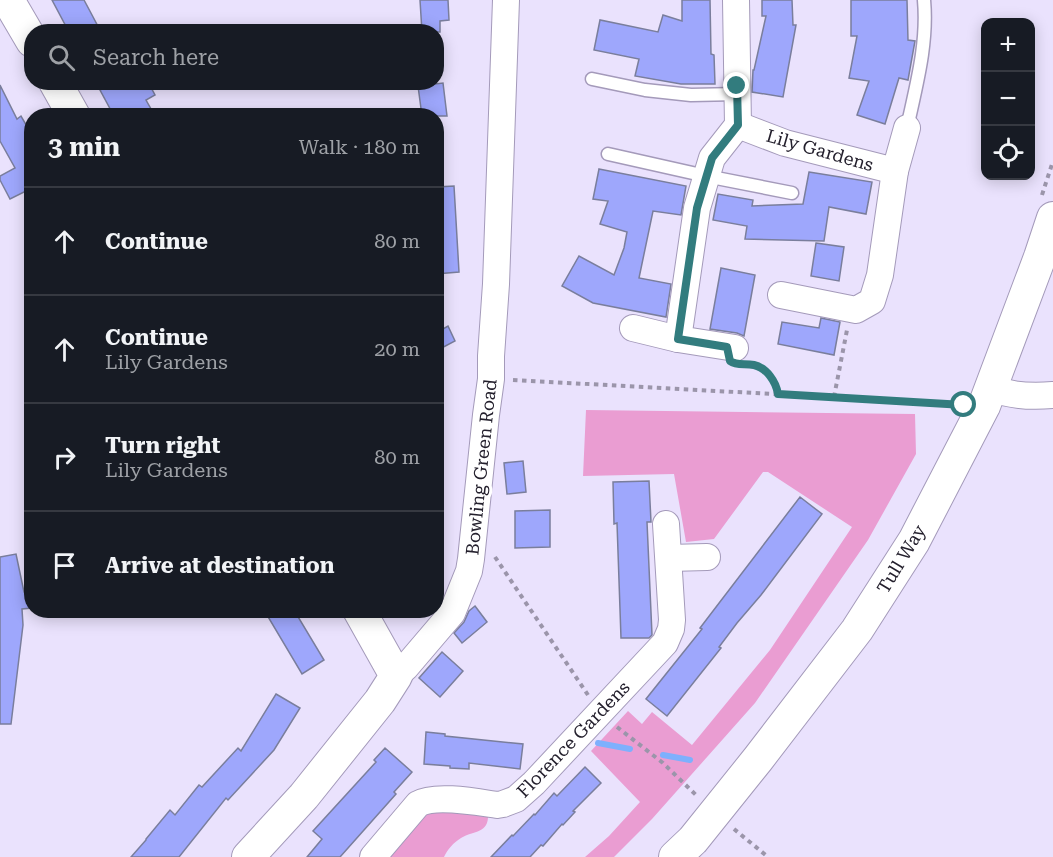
<!DOCTYPE html>
<meta charset="utf-8">
<style>
:root{--surface:#171b24;--page:#242831;--text:#f1f3f6;--muted:#9ea1a6;--line:#363941}
body{margin:0;font-family:"Roboto Serif",serif;background:var(--page);color:var(--text)}
.controls{position:absolute;right:18px;top:18px;display:grid;overflow:hidden;border-radius:12px;box-shadow:0 3px 15px #0003}
.controls button{width:54px;height:54px;display:grid;place-items:center;padding:0;border:0;border-bottom:2px solid var(--line);background:var(--surface);color:var(--text);font:30px sans-serif}
.stop{position:absolute;width:18px;height:18px;margin:-14px;border:4px solid #327c7e;border-radius:50%;background:#fff}
.stop.end{background:#327c7e;border-color:#fff;box-shadow:0 2px 6px #0008}
.list{margin:0;padding:0;list-style:none}
h2{display:flex;justify-content:space-between;align-items:center;height:78px;margin:0;padding:0 24px;font-size:26px}
h2 small{font-size:20px;font-weight:400;color:var(--muted)}
.list li{display:grid;grid-template-columns:39px 1fr auto;gap:18px;align-items:center;box-sizing:border-box;height:108px;padding:0 24px;border-top:2px solid var(--line)}
.list b{display:block;font-size:22px;white-space:nowrap}
.list p{margin:0;font-size:20px;white-space:nowrap;color:var(--muted)}
.list em{font-size:20px;font-style:normal;color:var(--muted)}
.icon{flex:none;width:33px;height:33px;fill:none;stroke:currentColor;stroke-width:2;stroke-linecap:round;stroke-linejoin:round}
.map{position:relative;flex:none;width:1053px;height:857px;overflow:hidden}
.search{position:absolute;background:var(--surface);box-shadow:0 3px 15px #0003;left:24px;top:24px;width:420px;height:66px;display:flex;align-items:center;gap:15px;box-sizing:border-box;padding:0 21px;border-radius:24px;color:var(--muted);font-size:22px}
.panel{position:absolute;background:var(--surface);box-shadow:0 3px 15px #0003;left:24px;top:108px;width:420px;height:510px;border-radius:24px}
.map>svg:first-child{display:block}
</style>
<div class="map">
<svg width="1053" height="857" viewBox="0 0 1053 857">
<rect width="100%" height="100%" fill="#eae2fd"/>
<g fill="#ea9dd2">
<polygon points="586,410 915,414 916,454 868,540 755,703 652,819 614,857 585,857 609,836 640,802 591,751 628,711 642,724 652,712 692,745 770,650 852,527 768,472 763,472 714,539 686,542 674,474 583,476"/>
<path d="M 438,810 L 488,814 C 489,834 474,830 461,838 C 453,843 448,849 444,857 L 385,857 L 422,814 Z"/>
</g>
<g fill="none" stroke-linecap="round" stroke-linejoin="round">
<g stroke="#7eb0fd" stroke-width="6">
<polyline points="598,743 630,749"/>
<polyline points="663,755 690,760"/>
</g>
</g>
<g fill="#9ea7fc" stroke="#7a7e9c" stroke-width="1.5">
<polygon points="52,0 84,0 101,32 69,32"/>
<polygon points="420,0 448,0 449,20 440,21 440,32 422,32"/>
<polygon points="682,0 710,0 711,54 714,55 715,84 681,84 635,76 639,59 594,50 600,20 658,32 663,15 682,21"/>
<polygon points="762,0 792,0 793,25 796,25 783,97 752,92 753,70 754,70 766,16 762,16"/>
<polygon points="851,0 907,0 908,40 915,41 908,80 899,78 885,124 857,115 869,81 849,78 857,36 851,36"/>
<polygon points="115,82 148,82 155,95 146,100 155,116 114,116 100,90"/>
<polygon points="443,83 447,116 422,116 418,86"/>
<polygon points="0,85 17,119 21,116 32,135 32,197 28,190 10,199 0,180 0,176 15,168 0,141"/>
<polygon points="599,169 686,186 681,215 653,211 639,278 671,284 666,317 593,303 562,286 579,256 614,275 624,248 627,232 600,224 608,201 593,199"/>
<polygon points="809,172 872,182 866,214 829,207 824,241 745,239 747,226 713,220 718,194 753,200 752,206 803,204"/>
<polygon points="454,186 459,272 436,274 436,187"/>
<polygon points="816,243 844,247 839,281 811,276"/>
<polygon points="721,268 755,275 744,336 737,333 710,329"/>
<polygon points="821,318 840,322 834,355 778,344 782,322 819,328"/>
<polygon points="448,326 455,341 436,351 436,333"/>
<polygon points="523,461 526,492 507,494 504,463"/>
<polygon points="649,481 651,522 647,522 652,635 649,638 621,638 617,523 614,524 613,482"/>
<polygon points="800,497 822,514 761,595 737,623 719,647 721,648 667,716 646,699 702,629 700,628"/>
<polygon points="550,510 550,547 515,548 515,511"/>
<polygon points="16,554 24,592 32,591 32,608 22,609 23,625 11,724 0,724 0,557"/>
<polygon points="475,606 487,622 462,643 454,633 464,622 469,611"/>
<polygon points="264,610 294,610 324,660 302,674"/>
<polygon points="442,652 463,671 440,697 419,678"/>
<polygon points="276,694 300,708 274,750 228,800 226,798 179,857 131,857 146,840 146,839 170,810 175,815 199,785 202,787 238,748 241,751"/>
<polygon points="426,732 445,734 445,736 523,744 520,769 469,763 469,769 450,768 450,766 424,764"/>
<polygon points="385,748 412,772 394,792 396,794 340,857 307,857 322,839 313,831 376,762 374,760"/>
<polygon points="585,767 601,783 573,811 575,812 563,825 562,824 543,846 541,845 530,857 491,857 512,835 513,836 534,814 535,815 554,793 557,796"/>
</g>
<g fill="none" stroke-linecap="round" stroke-linejoin="round">
<g stroke="#a49aba" stroke-width="15">
<g id="service">
<polyline points="592,79 645,90 691,95 738,94"/>
<path d="M 907,128 C 916,86 928,44 924,0"/>
<polyline points="608,154 706,176 792,193"/>
</g>
</g>
<g stroke="#a49aba" stroke-width="28">
<g id="minor">
<polyline points="738,125 785,143 895,171 907,128"/>
<polyline points="781,295 856,310 872,301 880,275 895,171"/>
<polyline points="633,328 678,339"/>
<polyline points="735,348 678,339 697,208 712,158 738,125 736,0"/>
<path d="M 990,388 C 1011,396 1032,397 1053,395"/>
<polyline points="669,558 707,557"/>
<polyline points="396,676 406,667 452,613 469,571 471,559 486,415 491,379 491,356 496,284 506,0"/>
<path d="M 373,857 L 418,804 C 435,794 477,802 497,805 L 503,804 L 516,799 L 534,783 L 665,643 L 671,629 L 672,620 L 666,524"/>
</g>
</g>
<g stroke="#a49aba" stroke-width="34">
<g id="tertiary">
<polyline points="8,0 32,41"/>
<polyline points="55,82 74,116"/>
<polyline points="248,857 304,796 380,701 396,676 359,610"/>
<polyline points="675,857 693,840 758,759 857,630 914,541 984,406 1040,257 1053,218"/>
</g>
</g>
<g stroke="#9b95aa" stroke-width="4" stroke-dasharray="4.5 4.5" stroke-linecap="butt">
<polyline points="1042,195 1053,161"/>
<path d="M 748,365 C 765,366 775,380 778,395"/>
<polyline points="513,380 958,404"/>
<polyline points="834,397 847,330"/>
<polyline points="495,557 588,695"/>
<polyline points="617,727 663,763 697,796"/>
<polyline points="734,829 768,857"/>
</g>
<use href="#service" stroke="#fff" stroke-width="12"/>
<use href="#minor" stroke="#fff" stroke-width="26"/>
<use href="#tertiary" stroke="#fff" stroke-width="32"/>
</g>
<g fill="none" stroke-linecap="round" stroke-linejoin="round">
<path stroke="#327c7e" stroke-width="8" d="M 737,86 L 738,125 L 712,158 L 697,208 L 678,339 L 727,347 L 730,361 C 737,366 745,363 754,365 C 767,368 776,382 778,394 L 964,405"/>
</g>
<g text-anchor="middle" dominant-baseline="central" stroke-width="6" stroke-linejoin="round" paint-order="stroke">
<g font-size="18" fill="#24202d" stroke="#fff">
<text transform="translate(820 150) rotate(16)">Lily Gardens</text>
<text transform="translate(481 467) rotate(-84)">Bowling Green Road</text>
<text transform="translate(901 559) rotate(-59)">Tull Way</text>
<text transform="translate(573 739) rotate(-46)">Florence Gardens</text>
</g>
</g>
</svg>
<div class="controls">
<button>+</button>
<button>−</button>
<button><svg class="icon" aria-label="locate" viewBox="0 0 24 24"><circle cx="12" cy="12" r="6"/><path d="M12 2v4M12 18v4M2 12h4M18 12h4"/></svg></button>
</div>
<div class="stop" style="left:964px;top:405px"></div>
<div class="stop end" style="left:737px;top:86px"></div>
<div class="search"><svg class="icon" aria-label="search" viewBox="0 0 24 24"><circle cx="10" cy="10" r="6"/><path d="M15 15l6 6"/></svg>Search here</div>
<section class="panel">
<h2>3 min<small>Walk · 180 m</small></h2>
<ul class="list">
<li><svg class="icon" aria-label="ahead" viewBox="0 0 24 24"><path d="M12 20V5M6 11l6-6 6 6"/></svg><div><b>Continue</b></div><em>80 m</em></li>
<li><svg class="icon" aria-label="ahead" viewBox="0 0 24 24"><path d="M12 20V5M6 11l6-6 6 6"/></svg><div><b>Continue</b><p>Lily Gardens</p></div><em>20 m</em></li>
<li><svg class="icon" aria-label="right" viewBox="0 0 24 24"><path d="M7 20v-9h11M14 6l5 5-5 5"/></svg><div><b>Turn right</b><p>Lily Gardens</p></div><em>80 m</em></li>
<li><svg class="icon" aria-label="arrive" viewBox="0 0 24 24"><path d="M6 21V4h12l-3 4 3 4H6"/></svg><div><b>Arrive at destination</b></div></li>
</ul>
</section>
</div>
